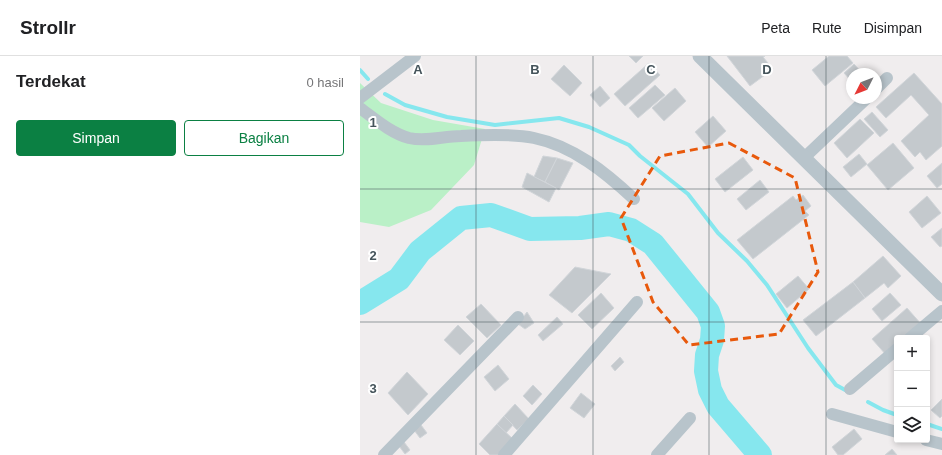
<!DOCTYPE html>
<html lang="id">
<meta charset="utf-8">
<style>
:root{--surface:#fff;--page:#f6f6f6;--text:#202124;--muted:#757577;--line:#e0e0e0;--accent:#0b8043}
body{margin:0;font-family:Arial,sans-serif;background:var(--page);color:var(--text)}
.controls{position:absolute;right:12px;bottom:12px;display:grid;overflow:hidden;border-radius:4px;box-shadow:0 2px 6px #0003}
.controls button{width:36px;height:36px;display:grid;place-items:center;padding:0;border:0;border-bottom:1px solid var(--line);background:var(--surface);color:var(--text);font:20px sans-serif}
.compass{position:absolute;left:486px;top:12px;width:36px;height:36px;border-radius:50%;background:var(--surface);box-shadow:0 2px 6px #0003;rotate:228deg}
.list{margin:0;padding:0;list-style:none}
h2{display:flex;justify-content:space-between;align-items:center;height:52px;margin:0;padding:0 16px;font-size:17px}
h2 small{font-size:13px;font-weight:400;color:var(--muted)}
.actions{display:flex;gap:8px;padding:12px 16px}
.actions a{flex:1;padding:9px 0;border:1px solid var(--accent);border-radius:4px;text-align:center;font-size:14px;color:var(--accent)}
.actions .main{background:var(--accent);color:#fff}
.icon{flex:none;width:22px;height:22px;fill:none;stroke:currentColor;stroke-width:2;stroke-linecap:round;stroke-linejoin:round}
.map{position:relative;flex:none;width:582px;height:399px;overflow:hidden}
header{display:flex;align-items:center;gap:24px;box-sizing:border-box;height:56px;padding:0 20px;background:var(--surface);border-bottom:1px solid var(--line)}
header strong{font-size:19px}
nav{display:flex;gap:22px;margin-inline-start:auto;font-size:14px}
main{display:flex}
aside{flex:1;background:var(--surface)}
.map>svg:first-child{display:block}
</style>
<header>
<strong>Strollr</strong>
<nav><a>Peta</a><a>Rute</a><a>Disimpan</a></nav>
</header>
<main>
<aside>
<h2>Terdekat<small>0 hasil</small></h2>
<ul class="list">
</ul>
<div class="actions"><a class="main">Simpan</a><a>Bagikan</a></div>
</aside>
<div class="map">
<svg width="582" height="399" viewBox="0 0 582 399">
<rect width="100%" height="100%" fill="#f0edee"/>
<polygon fill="#baf0c7" points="0,27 21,47 73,64 125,73 114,109 71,154 29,171 0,166"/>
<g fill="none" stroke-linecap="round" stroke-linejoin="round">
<g stroke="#86e7ee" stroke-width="4">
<polyline points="0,14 8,23"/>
<polyline points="25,38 45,49 87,61 135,69 199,62 229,71 269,89 280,100 328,138 358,177 387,205 407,229 448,292 476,329 487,335"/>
<polyline points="508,346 523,354 537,359"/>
<polyline points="567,368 582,373"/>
</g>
<polyline stroke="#86e7ee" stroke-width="24" points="0,247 39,223 60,195 101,162 131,159 170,173 220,172 249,168 271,174 293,188 348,256 353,270 352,284 347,299 346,315 350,334 358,350 400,399"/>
</g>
<g fill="#c4c9cd" stroke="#d1d5d9">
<polygon points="269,0 283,0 276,7"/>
<polygon points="367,0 405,0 403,1 413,13 390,30"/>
<polygon points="469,0 487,0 493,7 465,30 452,14"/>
<polygon points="289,7 300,19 265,50 254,38"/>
<polygon points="494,8 503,18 492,18 492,26 484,17"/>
<polygon points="204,9 222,27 210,40 191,23"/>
<polygon points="554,17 582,48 582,90 566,104 560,96 555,101 541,85 569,59 551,39 526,62 516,51"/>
<polygon points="295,29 305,39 278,62 269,52"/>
<polygon points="240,30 250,42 240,51 230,39"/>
<polygon points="315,32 326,45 304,65 292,52"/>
<polygon points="512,56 528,74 520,81 504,63"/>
<polygon points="353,60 366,75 348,91 335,76"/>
<polygon points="500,63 514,77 487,102 474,87"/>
<polygon points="533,87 554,112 528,134 507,109"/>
<polygon points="499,98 507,108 491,121 483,111"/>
<polygon points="183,100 197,102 185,126 174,121"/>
<polygon points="383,101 393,114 365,136 355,123"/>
<polygon points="197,102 213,107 199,134 185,126"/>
<polygon points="582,107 582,128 577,132 567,120"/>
<polygon points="167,117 196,132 189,146 162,131"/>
<polygon points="400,124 409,136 386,154 377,143"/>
<polygon points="443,139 451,150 445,155 449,159 393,203 377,184 433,140 436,144"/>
<polygon points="567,140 581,157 562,172 549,156"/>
<polygon points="582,172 582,190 580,191 571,181"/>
<polygon points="523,200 541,220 528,232 524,227 505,242 493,226"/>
<polygon points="215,211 251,218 212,257 189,239"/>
<polygon points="438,220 449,233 427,252 416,238"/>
<polygon points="493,226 505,242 456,280 443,264"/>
<polygon points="241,237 254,252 232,273 218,259"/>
<polygon points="530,237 541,249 522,265 512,253"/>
<polygon points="121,248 141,269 127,282 106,261"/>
<polygon points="547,252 562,269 548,282 537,282 537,291 527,300 512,283"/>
<polygon points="167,256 174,267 165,273 158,268"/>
<polygon points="197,261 203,268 183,285 178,279"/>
<polygon points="98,269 114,285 100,299 84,284"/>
<polygon points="260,301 264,306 255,315 251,310"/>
<polygon points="138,309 149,323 135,335 124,321"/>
<polygon points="47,316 68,338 48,359 28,337"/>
<polygon points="173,329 182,338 172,349 163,340"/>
<polygon points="221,337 235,348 224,362 210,352"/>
<polygon points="582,343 582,360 580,362 571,354"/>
<polygon points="155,348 169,363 157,374 144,360"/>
<polygon points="144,360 153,369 146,377 137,368"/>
<polygon points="137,368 154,384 140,399 130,399 119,388"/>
<polygon points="61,369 67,377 60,382 54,374"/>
<polygon points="494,373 502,383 483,399 478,399 472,391"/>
<polygon points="44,386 50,394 45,398 39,390"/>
<polygon points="532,393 537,399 525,399"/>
</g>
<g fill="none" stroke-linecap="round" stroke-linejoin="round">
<g stroke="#b8c4cb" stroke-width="12">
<polyline points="516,33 527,22"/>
<polyline points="0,42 55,0"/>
<path d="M 0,52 C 15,63 31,77 49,82 C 67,86 83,80 101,80 C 120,79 156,78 174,82 C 213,90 245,116 274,143"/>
<polyline points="445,101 507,42"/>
<polyline points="550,282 582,255"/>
<polyline points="490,333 537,293"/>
<polyline points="472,358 537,376"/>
<polyline points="566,384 582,388"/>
<polyline points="24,399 158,261"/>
<polyline points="144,399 277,246"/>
<polyline points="297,399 330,362"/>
</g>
<polyline stroke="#b8c4cb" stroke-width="15" points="340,0 582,238"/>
</g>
<path fill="none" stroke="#e8590c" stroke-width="3" stroke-dasharray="8 5" stroke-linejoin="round" d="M 369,87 L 435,122 L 458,216 L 419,278 L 329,289 L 293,246 L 261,162 L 300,100 Z"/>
<path fill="none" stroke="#45545b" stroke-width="1" stroke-opacity="0.55" d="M 116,0 L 116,399M 233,0 L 233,399M 349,0 L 349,399M 466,0 L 466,399M 0,133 L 582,133M 0,266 L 582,266"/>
<g font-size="13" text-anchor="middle" font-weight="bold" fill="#45545b" stroke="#fff" stroke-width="4" stroke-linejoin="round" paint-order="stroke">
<text x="58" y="18">A</text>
<text x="175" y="18">B</text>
<text x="291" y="18">C</text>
<text x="407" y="18">D</text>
<text x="13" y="71">1</text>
<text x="13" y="204">2</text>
<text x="13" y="337">3</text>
</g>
</svg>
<div class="controls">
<button>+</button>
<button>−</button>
<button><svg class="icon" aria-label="layers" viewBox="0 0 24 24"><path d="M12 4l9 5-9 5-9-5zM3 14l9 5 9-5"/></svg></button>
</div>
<svg class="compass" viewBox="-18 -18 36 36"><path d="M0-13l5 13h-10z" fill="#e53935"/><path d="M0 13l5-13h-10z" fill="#757577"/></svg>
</div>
</main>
